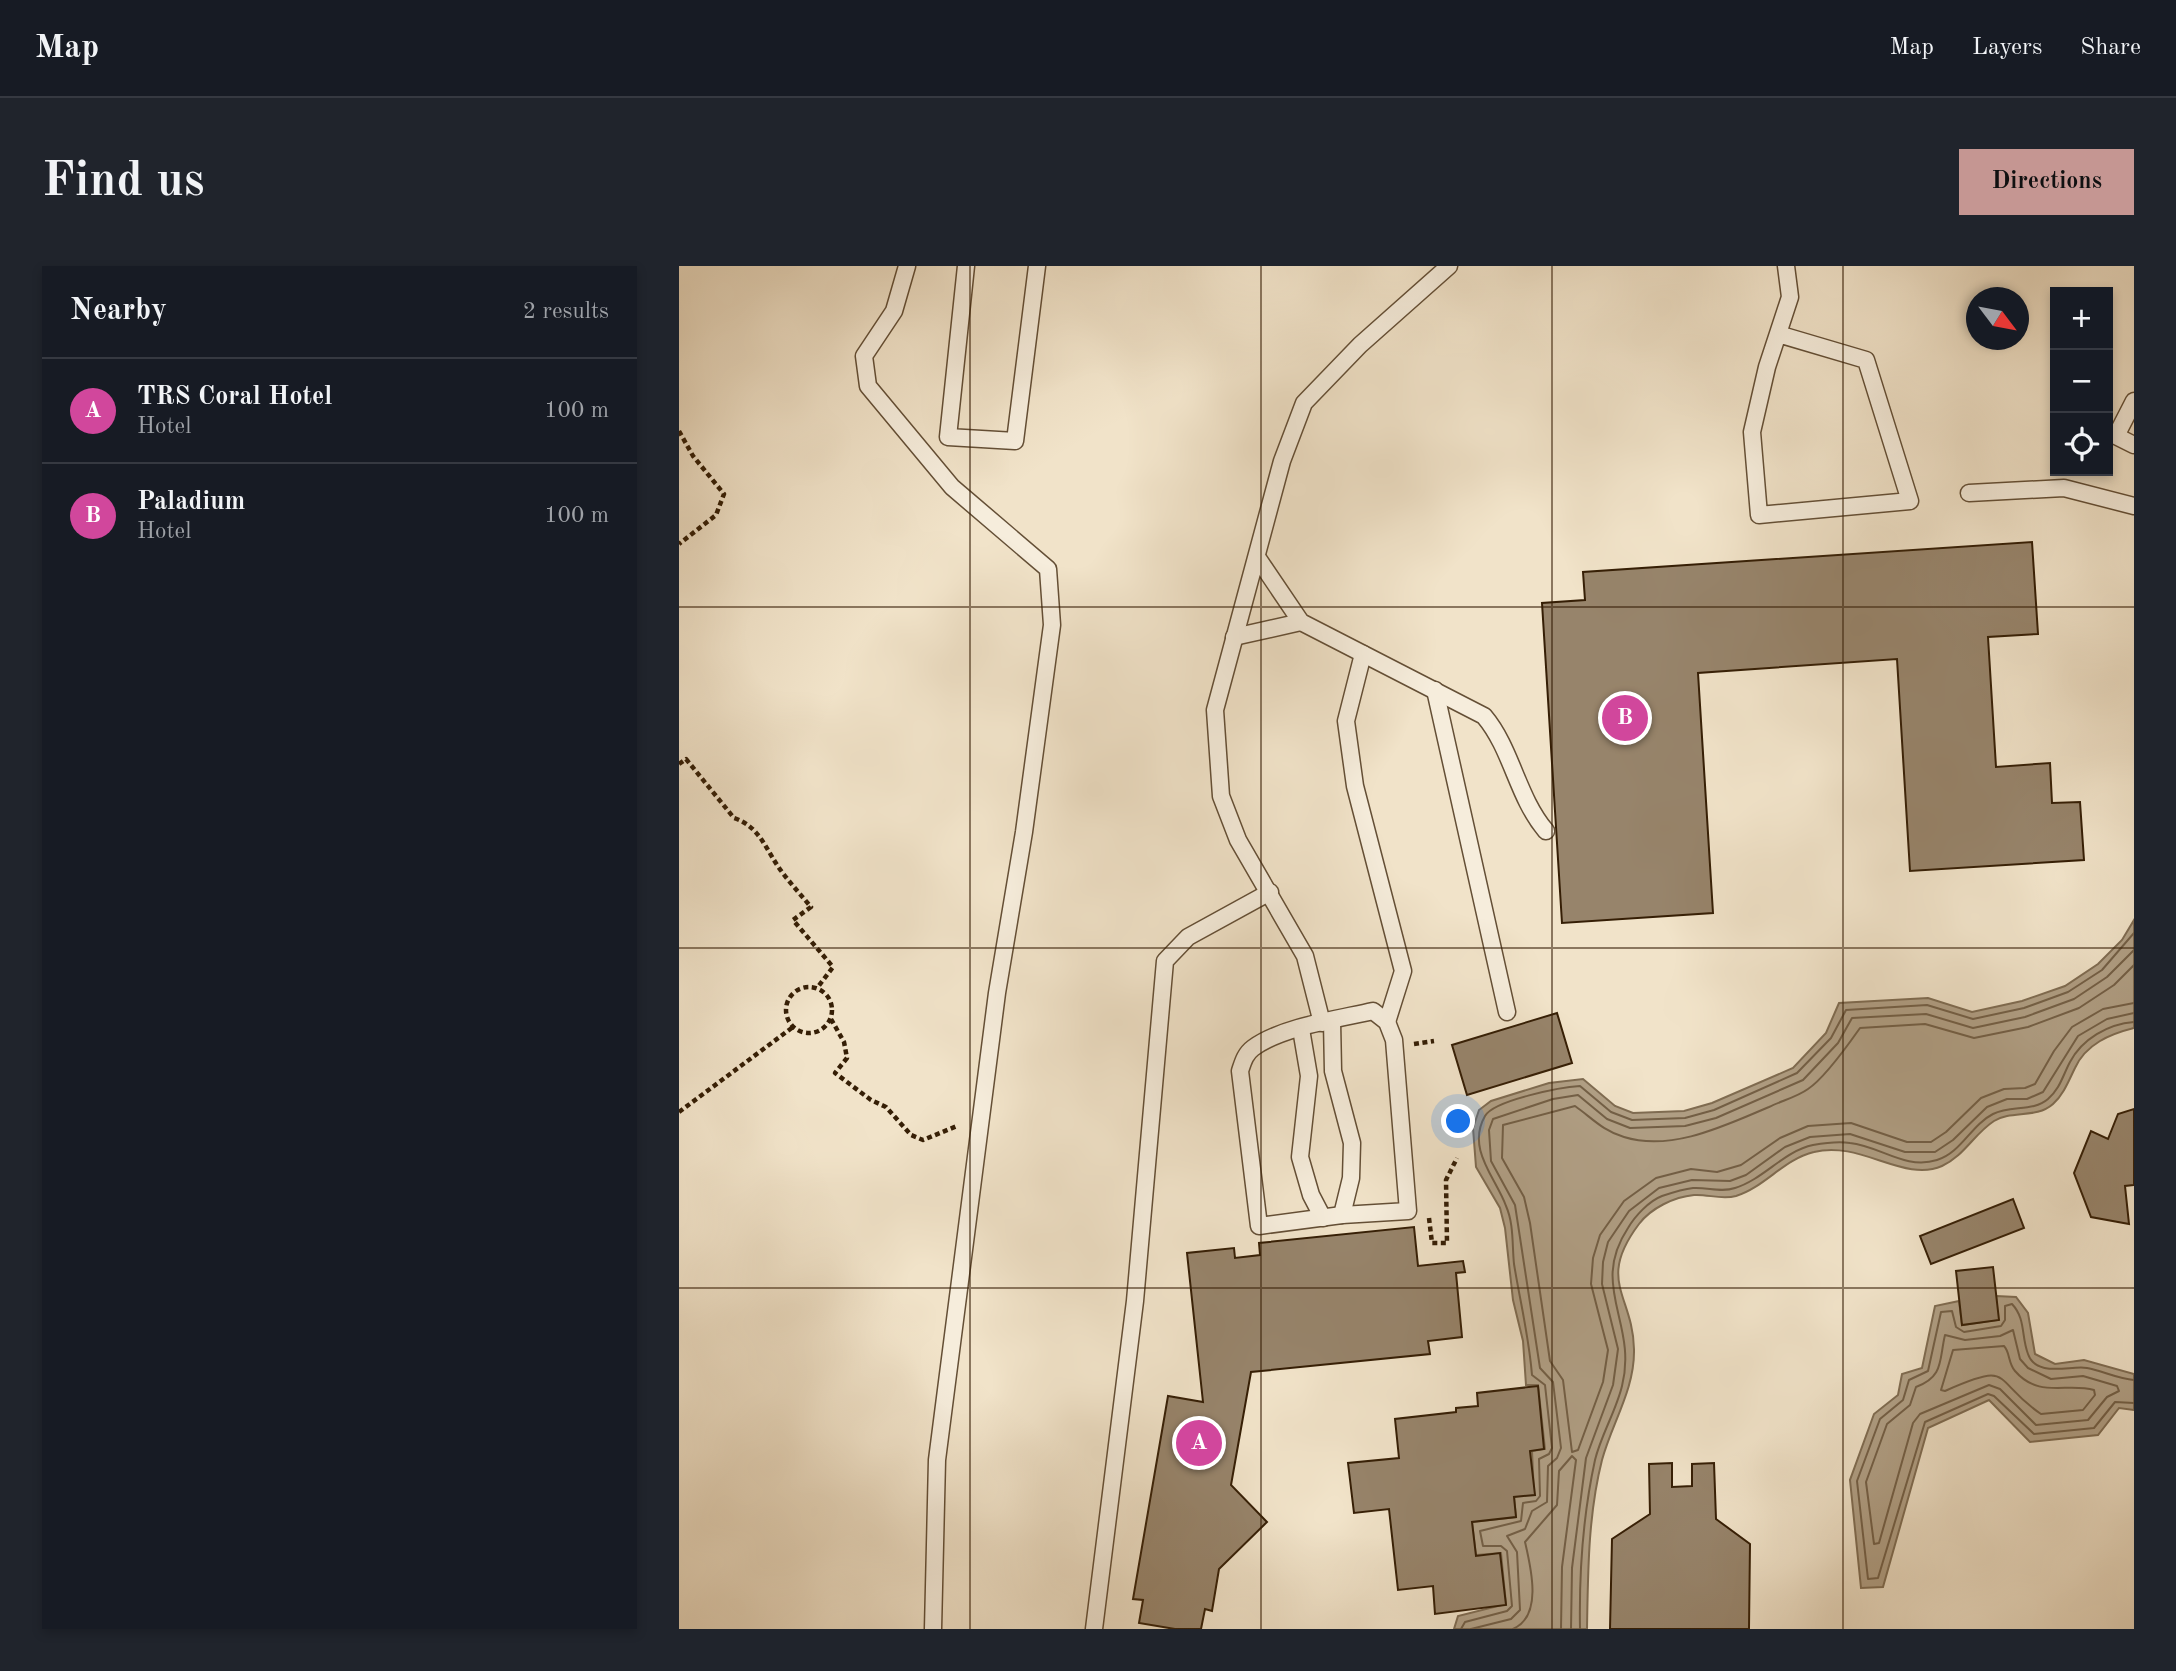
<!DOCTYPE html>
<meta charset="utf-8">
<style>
:root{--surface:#171b24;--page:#20242c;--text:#f1f3f6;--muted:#9ea1a6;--line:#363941;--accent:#c59692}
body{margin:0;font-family:"Old Standard TT",serif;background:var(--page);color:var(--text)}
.controls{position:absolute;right:21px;top:21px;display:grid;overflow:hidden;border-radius:0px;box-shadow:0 4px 10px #0003}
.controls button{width:63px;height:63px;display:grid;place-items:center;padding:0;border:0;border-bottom:2px solid var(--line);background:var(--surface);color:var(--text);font:35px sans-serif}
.compass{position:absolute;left:1287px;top:21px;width:63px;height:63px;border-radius:50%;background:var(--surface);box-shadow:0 4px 10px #0003;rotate:122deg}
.you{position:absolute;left:780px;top:856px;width:24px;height:24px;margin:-18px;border:5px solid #fff;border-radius:50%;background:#1a73e8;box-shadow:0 0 0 10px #1a73e833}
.badge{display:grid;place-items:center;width:46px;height:46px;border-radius:50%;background:var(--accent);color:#fff;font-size:23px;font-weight:700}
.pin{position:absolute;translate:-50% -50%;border:4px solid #fff;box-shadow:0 2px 7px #0006}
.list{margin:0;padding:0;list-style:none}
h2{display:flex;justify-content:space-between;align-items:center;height:91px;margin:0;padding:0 28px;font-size:30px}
h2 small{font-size:23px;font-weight:400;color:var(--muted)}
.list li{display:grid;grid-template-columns:46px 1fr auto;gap:21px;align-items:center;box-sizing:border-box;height:105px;padding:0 28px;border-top:2px solid var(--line)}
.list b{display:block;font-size:26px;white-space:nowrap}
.list p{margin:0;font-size:23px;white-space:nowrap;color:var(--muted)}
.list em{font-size:23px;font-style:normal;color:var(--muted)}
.icon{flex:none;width:38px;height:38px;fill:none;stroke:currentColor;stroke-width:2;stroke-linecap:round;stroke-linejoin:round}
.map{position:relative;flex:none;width:1455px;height:1363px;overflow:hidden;border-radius:0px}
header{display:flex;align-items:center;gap:42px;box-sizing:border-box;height:98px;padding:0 35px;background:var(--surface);border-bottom:2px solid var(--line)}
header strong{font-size:33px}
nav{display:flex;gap:38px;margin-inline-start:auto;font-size:24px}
.intro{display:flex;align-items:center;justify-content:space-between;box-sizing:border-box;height:168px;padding:0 42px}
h1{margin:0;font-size:49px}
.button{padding:18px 32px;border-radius:0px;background:var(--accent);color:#111;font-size:24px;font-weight:700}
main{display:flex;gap:42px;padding:0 42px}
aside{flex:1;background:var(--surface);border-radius:0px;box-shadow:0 4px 10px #0003}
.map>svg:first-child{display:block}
</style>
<header>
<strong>Map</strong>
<nav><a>Map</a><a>Layers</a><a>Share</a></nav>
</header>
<div class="intro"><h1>Find us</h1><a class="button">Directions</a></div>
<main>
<aside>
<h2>Nearby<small>2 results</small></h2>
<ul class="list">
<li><span class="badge" style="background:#d1479c">A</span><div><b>TRS Coral Hotel</b><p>Hotel</p></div><em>100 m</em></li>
<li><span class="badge" style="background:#d1479c">B</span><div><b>Paladium</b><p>Hotel</p></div><em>100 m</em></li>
</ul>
</aside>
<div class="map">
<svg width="1455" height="1363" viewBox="0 0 1455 1363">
<rect width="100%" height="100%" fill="#f1e3c9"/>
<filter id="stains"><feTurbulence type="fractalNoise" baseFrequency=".00286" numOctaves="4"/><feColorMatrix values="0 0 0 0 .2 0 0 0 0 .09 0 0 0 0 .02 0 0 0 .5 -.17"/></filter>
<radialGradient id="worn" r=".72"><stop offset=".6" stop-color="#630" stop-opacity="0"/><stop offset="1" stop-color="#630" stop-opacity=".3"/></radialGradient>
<g fill="#b1a086" stroke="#7f6c52" stroke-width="2">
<path d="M 1455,654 L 1455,762 C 1431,768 1407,778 1396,802 C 1390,814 1385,828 1374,838 C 1357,853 1333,844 1315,855 C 1295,868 1285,890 1263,900 C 1225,917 1181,874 1135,886 C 1105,893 1086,921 1057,930 C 1042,934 1029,928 1015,929 C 995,931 972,942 960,958 C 917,1015 954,1029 955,1083 C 956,1123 933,1157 923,1194 C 909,1249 909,1307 908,1363 L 775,1363 L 779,1350 L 827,1338 L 822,1287 L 797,1289 L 793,1256 L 837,1251 L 835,1230 L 855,1228 L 853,1185 L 866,1183 L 859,1119 L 847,1119 L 844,1075 L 834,1034 L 826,962 L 821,942 L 797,901 L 794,862 L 800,844 L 812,835 L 870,817 L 904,813 L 936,840 L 954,847 L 1005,845 L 1033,837 L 1114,802 L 1147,767 L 1160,737 L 1249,732 L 1293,746 L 1343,735 L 1386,720 L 1419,698 L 1443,674 Z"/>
<polygon points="1317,1030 1337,1031 1349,1047 1356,1088 1376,1098 1405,1094 1455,1108 1455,1144 1440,1142 1419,1169 1351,1176 1310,1134 1249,1162 1204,1321 1182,1322 1171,1214 1195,1148 1219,1129 1223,1108 1243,1102 1256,1040 1280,1035 1283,1059 1319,1054"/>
</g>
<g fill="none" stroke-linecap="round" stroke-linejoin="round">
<g stroke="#735f46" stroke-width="2">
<path d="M 1455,699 L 1435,719 L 1400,742 L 1349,761 L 1295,772 L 1246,758 L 1181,762 C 1169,779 1146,812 1129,823 C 1118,831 1102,835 1090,841 C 1047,859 993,886 945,871 C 924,865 913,852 896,840 L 824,859 L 823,892 L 845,931 L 851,957 L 871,1095 L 884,1114 L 893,1186 L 899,1184 L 924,1116 L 929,1084 L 912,1018 L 914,992 L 921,969 L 945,935 L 977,912 L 1012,903 L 1038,906 L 1062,899 L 1101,872 L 1129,860 L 1172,857 L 1228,876 L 1252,876 L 1267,866 L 1302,832 L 1325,823 L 1346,822 L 1356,818 L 1375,785 L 1393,761 L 1424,743 L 1455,737"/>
<path d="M 1334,1064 L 1341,1093 L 1349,1102 L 1372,1113 L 1404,1110 L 1438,1120 L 1440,1125 L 1428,1131 L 1409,1154 L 1357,1159 L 1321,1123 L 1310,1119 L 1241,1148 L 1234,1157 L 1200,1277 L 1195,1278 L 1187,1216 L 1208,1158 L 1231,1139 L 1237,1121 C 1265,1111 1260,1094 1266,1069 L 1286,1074 L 1321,1070 Z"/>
<path d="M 1325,1080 C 1331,1086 1329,1097 1336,1105 C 1360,1133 1388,1116 1415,1124 L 1416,1129 L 1404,1144 L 1362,1148 C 1312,1114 1336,1094 1266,1125 L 1262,1124 L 1274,1084 Z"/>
<path d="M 1455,1114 C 1439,1113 1424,1105 1408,1102 C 1392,1099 1357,1112 1349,1088 C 1342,1070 1347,1053 1333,1038 L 1326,1040 L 1326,1054 L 1322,1060 L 1285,1066 L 1277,1061 L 1273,1045 L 1262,1046 L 1249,1105 L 1230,1114 L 1224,1134 L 1201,1153 L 1178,1215 L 1189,1313 L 1199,1312 L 1246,1156 L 1309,1128 L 1315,1130 L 1355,1168 L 1415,1162 L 1436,1136 L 1455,1137"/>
<path d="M 782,1363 L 786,1356 L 828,1345 L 833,1340 L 828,1285 L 822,1280 L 804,1280 L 801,1265 L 842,1255 L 844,1237 L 857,1235 L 861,1230 L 860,1193 L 870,1188 L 873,1182 L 866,1119 L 853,1109 C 850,1071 841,1035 835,998 C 833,979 835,958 827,940 C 817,912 787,883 806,850 C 815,834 883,821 901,820 L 932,846 L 953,854 L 1006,852 L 1035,844 L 1118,807 L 1152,772 L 1167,744 L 1248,739 L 1294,753 L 1345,742 L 1389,726 L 1423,704 L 1455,667"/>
<polyline points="792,1363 832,1353 841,1344 838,1286 828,1270 846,1263 853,1245 868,1236 869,1200 878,1192 882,1182 874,1116 861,1102 836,939 812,895 810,864 814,853 874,833 899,829 928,853 951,862 1006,860 1037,852 1124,814 1159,777 1173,752 1247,748 1294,762 1346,751 1395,733 1428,711 1455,684"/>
<path d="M 834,1363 C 864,1350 852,1302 846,1276 L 878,1239 L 880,1205 L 893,1190 L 897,1194 L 883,1301 L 882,1363"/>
<polyline points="892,1363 893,1302 907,1192 934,1119 939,1083 923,1018 924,996 929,976 950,945 980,922 1013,914 1051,915 1067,909 1106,881 1131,871 1171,868 1226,886 1256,886 1274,874 1308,841 1328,833 1348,833 1364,826 1399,770 1428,753 1455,747"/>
<path d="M 901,1363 C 900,1307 904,1249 916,1194 C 922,1169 937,1145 943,1120 C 959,1057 910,1021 949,962 C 956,950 970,935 983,930 C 992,927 1005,923 1014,922 C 1029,921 1042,927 1056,922 C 1085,913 1105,885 1134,879 C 1145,877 1160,875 1171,877 C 1201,880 1226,904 1258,894 C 1282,887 1292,859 1314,848 C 1332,839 1354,846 1369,833 C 1381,823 1384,809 1391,796 C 1403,773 1429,758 1455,756"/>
</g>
</g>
<g fill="#97846b" stroke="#351e05" stroke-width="2">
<polygon points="1353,276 1359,368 1309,371 1317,501 1371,497 1373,537 1401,536 1405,594 1231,605 1218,393 1019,407 1034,647 883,657 863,337 906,334 904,306"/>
<polygon points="878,747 893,797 788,829 773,779"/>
<polygon points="1455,843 1455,919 1446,920 1450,958 1412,951 1395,907 1412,865 1429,873 1439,848"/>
<polygon points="1334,933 1345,962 1252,998 1241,970"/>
<polygon points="735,961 739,1000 784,995 786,1006 777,1007 783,1071 749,1075 751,1088 572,1106 552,1219 588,1256 540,1303 533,1345 526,1343 522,1363 496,1363 460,1357 464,1334 454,1333 489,1130 524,1136 508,987 555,982 556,992 581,989 580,977"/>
<polygon points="1314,1001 1320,1054 1283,1059 1277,1005"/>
<polygon points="859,1120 865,1183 851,1185 856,1229 835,1231 837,1251 793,1256 797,1290 821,1287 827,1339 756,1348 754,1320 719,1324 710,1243 675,1247 669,1197 720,1192 716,1153 777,1146 777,1142 799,1140 798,1127"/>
<polygon points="993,1197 993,1221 1013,1220 1013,1198 1035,1197 1037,1253 1071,1278 1070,1363 931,1363 933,1273 971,1248 970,1198"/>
</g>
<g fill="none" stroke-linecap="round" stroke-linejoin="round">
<g stroke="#644f36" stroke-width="19">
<g id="service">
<polyline points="228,0 215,45 185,90 189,120 273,221 369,303 373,359 345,566 318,727 258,1194 254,1363"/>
<polyline points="287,0 269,171 336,175 358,0"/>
<polyline points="1099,68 1187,94 1231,235 1080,249 1073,166 1088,101 1111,31 1107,0"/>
<polyline points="1455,135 1437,170 1455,179"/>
<polyline points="1290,227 1385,222 1455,240"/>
<path d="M 578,291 L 622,356 L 805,450 C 833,483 838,531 867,565"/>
<polyline points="555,371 622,356"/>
<polyline points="684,388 667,455 676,520 724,705 708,756"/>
<polyline points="756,424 828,746"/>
<path d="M 694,745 L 708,756 L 715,774 L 729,945 L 663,949 L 580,960 L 561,805 C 564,796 566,788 574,782 C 602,761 659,753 694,745 Z"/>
<polyline points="653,755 654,805 673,877 672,912 663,949"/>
<polyline points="643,757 626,690 559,574 542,530 536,444 603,195 625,137 681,79 770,0"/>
<polyline points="622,763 630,810 621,891 632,929 644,952"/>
<polyline points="415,1363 456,1035 486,695 509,671 591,626"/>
</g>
</g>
<g stroke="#351e05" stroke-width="4.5" stroke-dasharray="5 3.5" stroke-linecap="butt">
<polyline points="0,165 14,190 45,228 37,249 0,278"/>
<path d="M 0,498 L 7,493 L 55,552 C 82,561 87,585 103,606 C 112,618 122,629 132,641 L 114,654 L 154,701 L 138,722"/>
<circle cx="130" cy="744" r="23"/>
<polyline points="152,753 165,776 168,792 156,807 192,834 207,841 232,869 244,874 278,860"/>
<polyline points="735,778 755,775"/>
<polyline points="0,846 114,761"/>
<polyline points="750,952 753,977 768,977 767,914 778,892"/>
</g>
<use href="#service" stroke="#f6eddc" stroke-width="16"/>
</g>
<path fill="none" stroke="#351e05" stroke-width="2" stroke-opacity="0.55" d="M 291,0 L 291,1363M 582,0 L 582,1363M 873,0 L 873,1363M 1164,0 L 1164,1363M 0,341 L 1455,341M 0,682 L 1455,682M 0,1022 L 1455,1022"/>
<rect width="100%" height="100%" filter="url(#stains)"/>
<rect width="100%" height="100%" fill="url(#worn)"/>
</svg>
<div class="controls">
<button>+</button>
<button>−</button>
<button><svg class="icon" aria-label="locate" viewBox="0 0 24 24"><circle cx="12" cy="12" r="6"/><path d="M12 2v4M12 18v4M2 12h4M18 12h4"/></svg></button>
</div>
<svg class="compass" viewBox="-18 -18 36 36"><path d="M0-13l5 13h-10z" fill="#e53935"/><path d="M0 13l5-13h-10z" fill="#9ea1a6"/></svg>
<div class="you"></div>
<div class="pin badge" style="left:520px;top:1177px;background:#d1479c">A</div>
<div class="pin badge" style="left:946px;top:452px;background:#d1479c">B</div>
</div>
</main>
